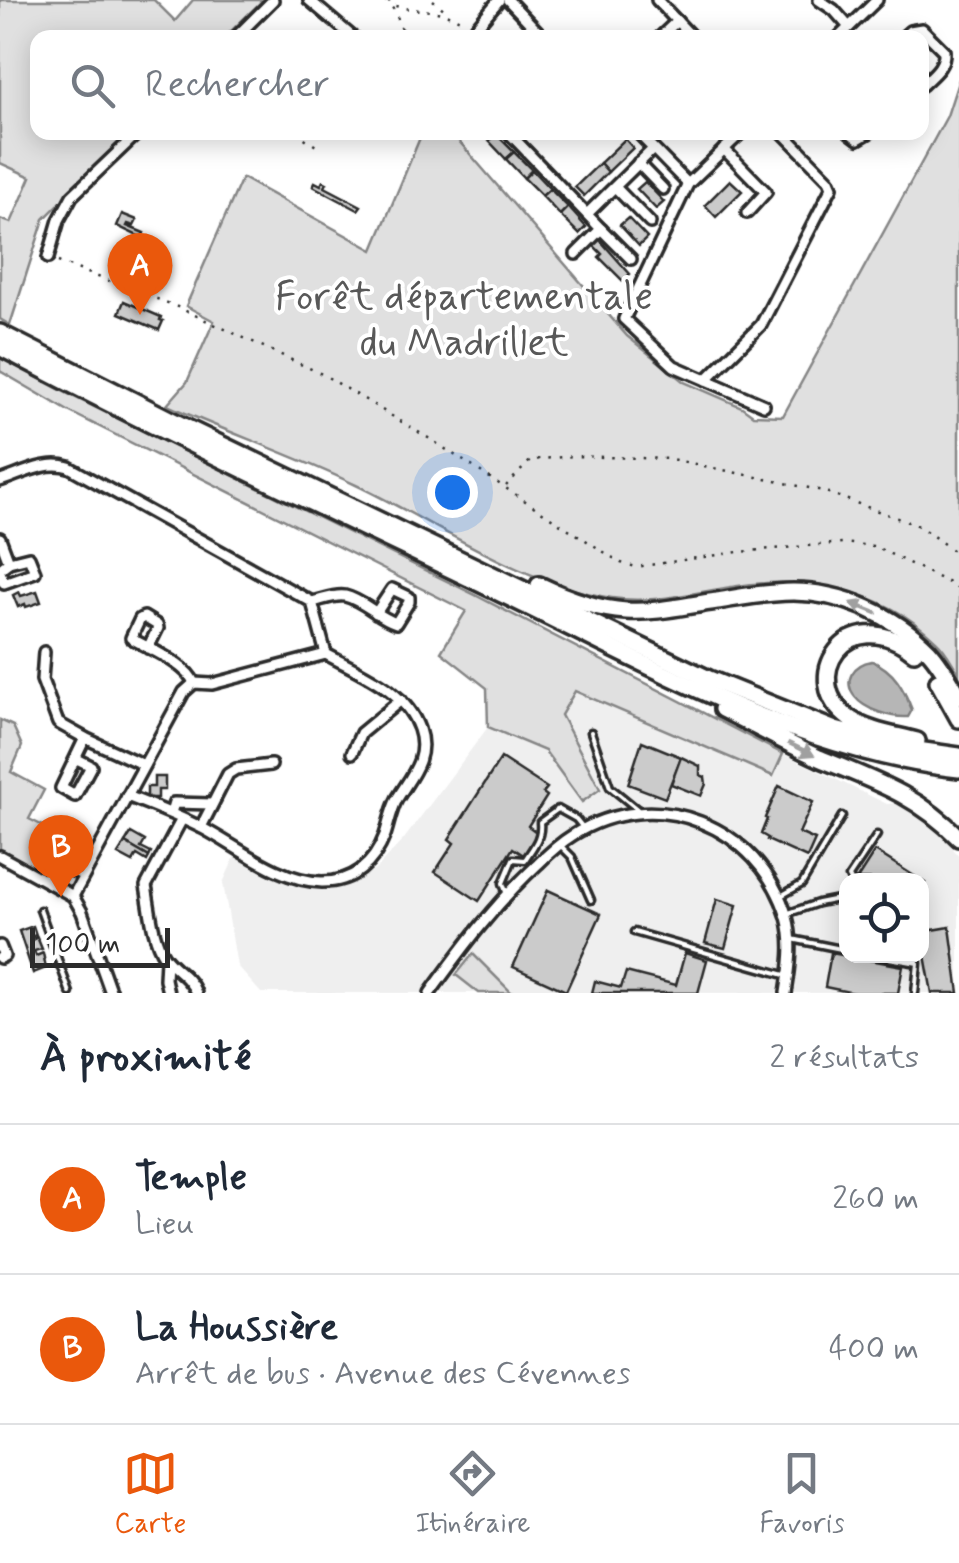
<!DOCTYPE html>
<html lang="fr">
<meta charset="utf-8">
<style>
:root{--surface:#fff;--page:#f2f2f3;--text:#1f2937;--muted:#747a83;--line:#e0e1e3;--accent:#ea580c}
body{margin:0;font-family:Mynerve,sans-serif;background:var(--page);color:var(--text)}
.controls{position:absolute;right:30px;bottom:30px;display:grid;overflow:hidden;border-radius:20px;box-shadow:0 5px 25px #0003}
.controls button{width:90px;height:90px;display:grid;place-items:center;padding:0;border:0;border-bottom:2px solid var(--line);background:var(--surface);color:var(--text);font:50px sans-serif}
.scale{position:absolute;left:30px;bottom:25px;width:140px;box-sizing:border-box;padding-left:10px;border:5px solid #2b2b2b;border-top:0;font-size:28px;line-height:35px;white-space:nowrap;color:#2b2b2b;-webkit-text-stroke:8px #fff;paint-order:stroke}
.you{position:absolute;left:452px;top:492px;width:35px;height:35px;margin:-25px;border:8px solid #fff;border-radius:50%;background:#1a73e8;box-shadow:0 0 0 15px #1a73e833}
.badge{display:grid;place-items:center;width:65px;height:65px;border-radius:50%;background:var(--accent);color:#fff;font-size:32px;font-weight:700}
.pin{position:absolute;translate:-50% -82px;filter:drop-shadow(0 2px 5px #0008)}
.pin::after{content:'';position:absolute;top:52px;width:35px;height:30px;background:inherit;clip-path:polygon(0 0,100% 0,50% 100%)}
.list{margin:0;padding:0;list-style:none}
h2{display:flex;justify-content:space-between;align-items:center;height:130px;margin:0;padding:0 40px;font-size:42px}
h2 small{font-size:32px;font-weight:400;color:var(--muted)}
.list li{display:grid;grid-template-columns:65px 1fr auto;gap:30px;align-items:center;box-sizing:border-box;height:150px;padding:0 40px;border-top:2px solid var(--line)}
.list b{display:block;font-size:38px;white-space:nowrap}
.list p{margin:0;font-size:32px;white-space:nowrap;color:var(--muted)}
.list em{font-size:32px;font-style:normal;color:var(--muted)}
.icon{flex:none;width:55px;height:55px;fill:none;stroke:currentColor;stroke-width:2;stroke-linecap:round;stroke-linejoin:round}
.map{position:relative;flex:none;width:959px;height:993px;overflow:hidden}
.search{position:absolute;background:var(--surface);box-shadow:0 5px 25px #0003;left:30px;right:30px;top:30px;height:110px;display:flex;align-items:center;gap:25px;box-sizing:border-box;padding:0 35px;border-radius:20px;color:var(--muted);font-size:38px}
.sheet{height:430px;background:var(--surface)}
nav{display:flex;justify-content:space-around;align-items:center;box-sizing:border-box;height:140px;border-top:2px solid var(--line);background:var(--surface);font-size:28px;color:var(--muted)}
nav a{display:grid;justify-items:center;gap:5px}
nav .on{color:var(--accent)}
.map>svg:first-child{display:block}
</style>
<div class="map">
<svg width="959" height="993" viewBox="0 0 959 993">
<rect width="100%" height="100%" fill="#fff"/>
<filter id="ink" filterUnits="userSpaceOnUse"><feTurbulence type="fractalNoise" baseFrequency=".01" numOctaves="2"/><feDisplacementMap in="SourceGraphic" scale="20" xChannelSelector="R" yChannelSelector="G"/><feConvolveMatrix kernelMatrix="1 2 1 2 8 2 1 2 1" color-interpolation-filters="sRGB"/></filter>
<g filter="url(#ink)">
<path fill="#efefef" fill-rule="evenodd" d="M 575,691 L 772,776 L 783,754 L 887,804 L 900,803 L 942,833 L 959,857 L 959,993 L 261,993 L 237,966 L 223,883 L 235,856 L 291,886 L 342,887 L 375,870 L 404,839 L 488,727 L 545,751 L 582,801 L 600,788 L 560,715 ZM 846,881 L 922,881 L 922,956 L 846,956 Z"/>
<g fill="#e0e0e0" stroke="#868686" stroke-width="2.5">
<polygon points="0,0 154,0 175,21 193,0 263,0 225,37 38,38 38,132 130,133 44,219 10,325 0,319 0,219 11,223 31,177 0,163"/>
<path d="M 959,79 L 959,673 C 952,663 946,650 937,642 C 880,586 801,574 725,588 C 688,594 650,604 612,598 C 518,583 440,525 356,485 C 294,455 229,433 167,405 L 187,382 L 214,321 L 186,306 L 242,178 L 373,250 L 422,133 L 451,132 L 627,336 L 684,382 L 742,407 L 753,415 L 783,416 L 947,116 Z"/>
<polygon points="0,358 70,395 475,595 783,754 773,776 575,691 561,715 600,789 582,802 545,751 488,727 487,688 441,652 466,611 70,412 0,371"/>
<polygon points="0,720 13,726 22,746 11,772 44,790 29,819 88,848 79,870 54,861 45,873 0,849"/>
<polygon points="473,954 512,993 479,993 456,975"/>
</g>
<path fill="#b6b6b6" stroke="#7e7e7e" stroke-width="2.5" d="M 872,661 C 894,670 904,689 912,710 L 908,717 C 892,718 865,710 855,697 C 842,680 854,664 872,661 Z"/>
<g fill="#cbcbcb" stroke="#2b2b2b" stroke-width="2.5">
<polygon points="496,134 514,152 506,159 489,141"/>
<polygon points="625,139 633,148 608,172 600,163"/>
<polygon points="514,152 532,170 524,178 506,159"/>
<polygon points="600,163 608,172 584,196 575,187"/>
<polygon points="532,170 550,189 542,196 524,178"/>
<polygon points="730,180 742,191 716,217 705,205"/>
<polygon points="323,181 327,183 325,187 361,206 358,210 313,186 315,182 321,185"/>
<polygon points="645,182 664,202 656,209 637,189"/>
<polygon points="550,189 568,207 560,215 542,196"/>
<polygon points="568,207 586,227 579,234 560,215"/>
<polygon points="122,214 137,220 134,226 128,224 127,226 144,233 142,238 117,226"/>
<polygon points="628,218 647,238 639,246 620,225"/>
<polygon points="599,239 630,274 623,281 599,257 602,254 593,245"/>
<polygon points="124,301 161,317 160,320 163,321 159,330 119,313"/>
<polygon points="37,591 41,602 26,607 25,604 18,607 13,595 19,592 21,596"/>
<polygon points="642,741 681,757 665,798 628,784"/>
<polygon points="681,757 700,766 700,775 705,777 706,784 701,796 671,784"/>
<polygon points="501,758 547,788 543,793 547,796 528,826 539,834 525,856 513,848 479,901 435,872 454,843 449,839"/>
<polygon points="154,777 165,777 165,790 158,790 158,798 147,798 147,787 154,787"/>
<polygon points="779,786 813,802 799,833 815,840 807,858 767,840 768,838 761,834 767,819 765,818"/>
<polygon points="131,833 145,841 141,848 151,853 149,857 125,843"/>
<polygon points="125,843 149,857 147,861 137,855 133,862 118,854"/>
<polygon points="875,851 925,883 922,888 922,881 857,879"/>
<polygon points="548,890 601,914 566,991 513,967"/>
<polygon points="717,899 737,905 725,948 705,943"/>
<polygon points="33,926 36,935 33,936 34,939 37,937 42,949 34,951 36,956 43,953 46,968 33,973 19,931"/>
<polygon points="950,927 959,993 932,993 922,939 927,931"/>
<polygon points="685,953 707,960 698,993 592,993 595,981 621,988 626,972 676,985"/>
<polygon points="831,953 903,966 898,993 854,993 825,987"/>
</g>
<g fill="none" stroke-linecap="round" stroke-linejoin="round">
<g stroke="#2b2b2b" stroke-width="11">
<g id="lane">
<polyline points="591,732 610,787 637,809"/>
<polyline points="560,845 572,857 591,900"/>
<path d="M 43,877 C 53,863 69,871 82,878"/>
<polyline points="851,881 849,877 877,835"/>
<path d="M 506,892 L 503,883 L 513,859 L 525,860 C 533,847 542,838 540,822 L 558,809 L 576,819 L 584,829"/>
<polyline points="779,897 802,884 842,816"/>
<polyline points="40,910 70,993"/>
<polyline points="786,914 818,903 843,898 846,893"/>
<polyline points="634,932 788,976"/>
<polyline points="792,939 846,950"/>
<polyline points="877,956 918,963 915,993"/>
</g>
</g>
<g stroke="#2b2b2b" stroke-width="16">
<g id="street">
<polyline points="309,0 354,38"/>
<polyline points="508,0 544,38"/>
<polyline points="657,0 693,38"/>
<polyline points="819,0 834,10 849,27"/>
<polyline points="235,38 273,0"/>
<polyline points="467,38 499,0"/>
<polyline points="659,38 677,21"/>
<polyline points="838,38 877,0"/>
<path d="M 902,38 L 910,31 L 922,29 L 944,51 C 945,67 932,75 922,85"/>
<polyline points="508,132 601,229 576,254"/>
<polyline points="637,132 688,184"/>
<polyline points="742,132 688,184 624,319 674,366 764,405"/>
<polyline points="849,132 858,139 870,132"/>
<polyline points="724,149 766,192 747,213"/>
<polyline points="638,163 663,189"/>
<polyline points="615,187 650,223"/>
<polyline points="587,214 653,149"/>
<polyline points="601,229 631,259"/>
<polyline points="48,258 59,220 72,196 139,132"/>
<polyline points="706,380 761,325 832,187 829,180 782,132"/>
<path d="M 0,481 C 22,474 46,460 69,467 L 312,602 L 326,654"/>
<polyline points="0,538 9,562"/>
<polyline points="0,569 9,562 29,557 35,572 4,583 0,572"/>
<path d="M 312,602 C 322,600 335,594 345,596 C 363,600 379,618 396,623 L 409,602 L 409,597 L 392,589 L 376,613"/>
<path d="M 148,648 L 158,628 L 157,625 L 144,617 L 140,619 L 131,638 C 149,649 187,664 194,683"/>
<polyline points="44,652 42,680 58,723 85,738 144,765"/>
<polyline points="352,753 361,733 401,700"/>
<polyline points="77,759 91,766 75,796 61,788 85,738"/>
<path d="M 127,796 C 153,806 179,816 204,829 C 241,849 280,881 322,882 C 353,882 374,864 385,835 C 389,823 391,810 397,799 C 411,776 429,758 419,729 C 405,689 360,673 326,654"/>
<polyline points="171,813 174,803 212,804"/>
<path d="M 182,819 L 146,886 C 150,907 152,938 164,956 C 174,970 190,976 196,993"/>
<polyline points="201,827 228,774 236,769 271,765"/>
<polyline points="0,856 73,896"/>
<polyline points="73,896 184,692 194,683 212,684 326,654"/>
<polyline points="73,896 82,912 111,993"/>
<polyline points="0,946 4,956 0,958"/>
<polyline points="166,959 165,979 168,993"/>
<path d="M 430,993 C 463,947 496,903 538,864 C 548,854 560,843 573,835 C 655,783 759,825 787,917 C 794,942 790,968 786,993"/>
</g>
</g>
<g stroke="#2b2b2b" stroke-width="22">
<g id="highway">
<polyline points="0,333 187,428 709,679 835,730 903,748 959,756"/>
<path d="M 0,347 C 165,434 334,513 502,594 C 646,663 798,752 959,769"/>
<path d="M 539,585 C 566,598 595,609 626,611 C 656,613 687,605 717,601 C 742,597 767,592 793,592 C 843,592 894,615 929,651 C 941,664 950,681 959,696"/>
<path d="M 914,652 C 847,599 796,681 850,719 C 869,732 895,735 917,741"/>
<polyline points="938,681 959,719"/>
<path d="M 722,709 C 754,725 786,743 819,758 C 874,781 916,794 959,838"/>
</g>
</g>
<g stroke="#2b2b2b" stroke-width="2.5" stroke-dasharray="2.5 8" stroke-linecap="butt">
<polyline points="385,0 395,11 405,38"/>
<path d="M 389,0 L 389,4 C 418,14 435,5 465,23"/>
<polyline points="433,0 446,11"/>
<polyline points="296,132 316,146"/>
<polyline points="58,262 173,305 324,375 430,439 621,563 636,567 738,552 842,543 874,546 959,588"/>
<polyline points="506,486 531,460 573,456 671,459 823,491 919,526 959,555"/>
</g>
<use href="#lane" stroke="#fff" stroke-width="4"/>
<use href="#street" stroke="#fff" stroke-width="9"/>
<use href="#highway" stroke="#fff" stroke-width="15"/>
</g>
<defs><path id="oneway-solid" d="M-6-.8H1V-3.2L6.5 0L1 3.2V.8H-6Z" transform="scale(2.5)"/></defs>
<g fill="#a0a0a0">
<use href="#oneway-solid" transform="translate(864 608) rotate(-158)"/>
<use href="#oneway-solid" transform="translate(801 749) rotate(26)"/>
</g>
</g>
<g text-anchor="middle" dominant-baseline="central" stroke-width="8" stroke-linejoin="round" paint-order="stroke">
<g font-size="40" fill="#585858" stroke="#fff">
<text x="464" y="298">Forêt départementale<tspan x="464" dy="46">du Madrillet</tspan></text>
</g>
</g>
</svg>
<div class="controls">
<button><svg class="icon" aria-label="locate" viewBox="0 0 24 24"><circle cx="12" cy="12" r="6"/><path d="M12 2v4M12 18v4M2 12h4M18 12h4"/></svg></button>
</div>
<div class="scale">100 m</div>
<div class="you"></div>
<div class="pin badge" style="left:140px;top:315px">A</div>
<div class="pin badge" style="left:61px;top:897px">B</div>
<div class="search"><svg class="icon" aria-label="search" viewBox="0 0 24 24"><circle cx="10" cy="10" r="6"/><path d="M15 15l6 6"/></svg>Rechercher</div>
</div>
<section class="sheet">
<h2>À proximité<small>2 résultats</small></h2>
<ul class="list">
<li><span class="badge">A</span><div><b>Temple</b><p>Lieu</p></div><em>260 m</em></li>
<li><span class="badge">B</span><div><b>La Houssière</b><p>Arrêt de bus · Avenue des Cévennes</p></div><em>400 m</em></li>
</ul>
</section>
<nav>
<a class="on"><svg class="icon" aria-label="map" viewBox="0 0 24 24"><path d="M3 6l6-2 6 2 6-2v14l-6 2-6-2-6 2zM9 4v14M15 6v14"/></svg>Carte</a>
<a><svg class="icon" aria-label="directions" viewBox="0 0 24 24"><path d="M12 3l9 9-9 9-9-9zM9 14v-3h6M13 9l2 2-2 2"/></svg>Itinéraire</a>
<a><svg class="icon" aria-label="saved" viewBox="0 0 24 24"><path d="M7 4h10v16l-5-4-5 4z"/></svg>Favoris</a>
</nav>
